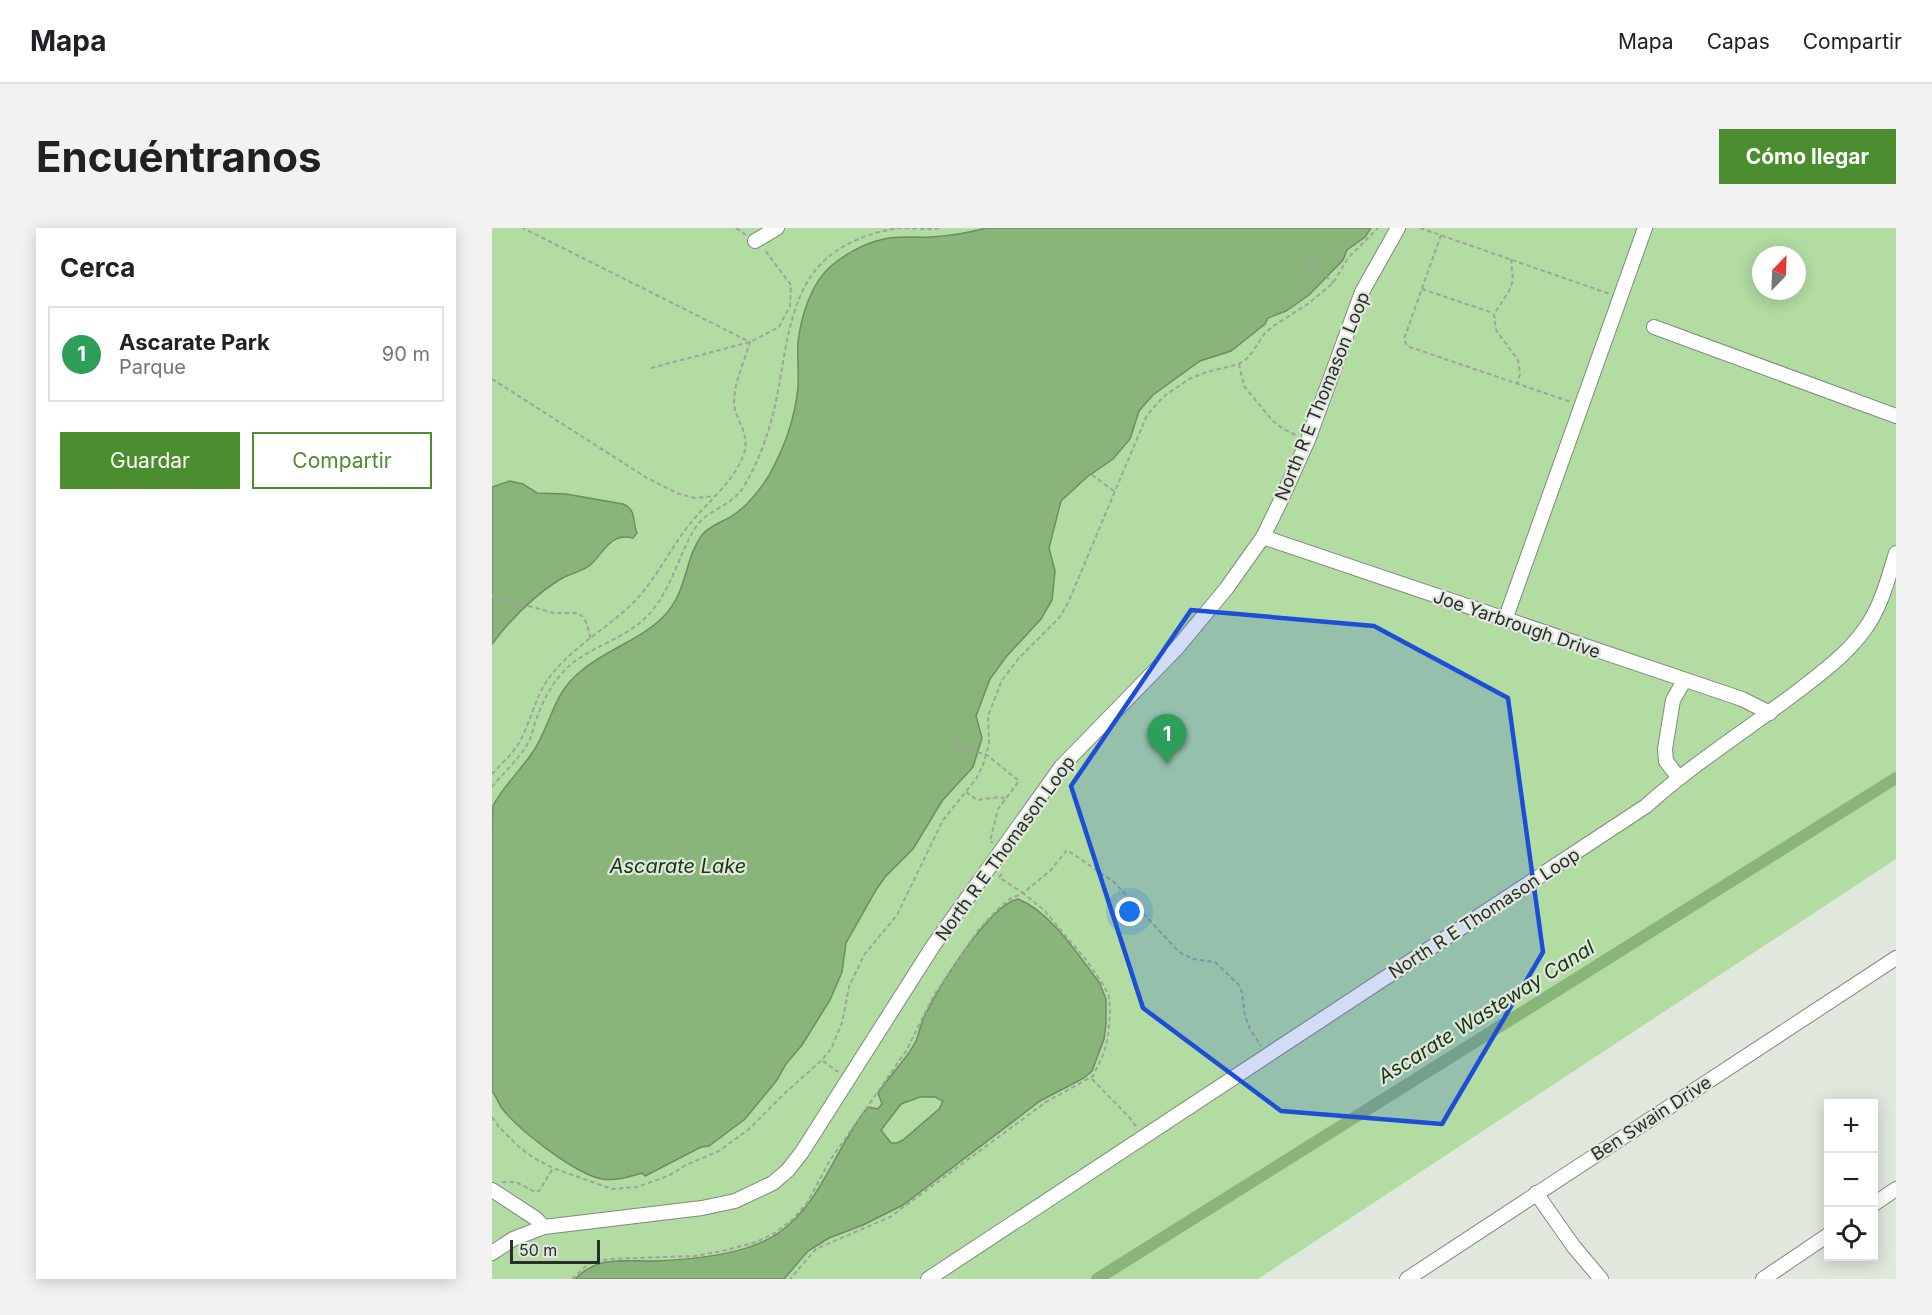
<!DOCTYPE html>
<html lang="es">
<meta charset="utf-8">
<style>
:root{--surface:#fff;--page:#f2f2f2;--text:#202124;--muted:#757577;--line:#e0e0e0;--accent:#4c8d2f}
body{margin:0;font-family:Inter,sans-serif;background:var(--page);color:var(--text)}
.controls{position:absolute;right:18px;bottom:18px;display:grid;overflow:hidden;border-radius:0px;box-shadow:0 3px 15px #0003}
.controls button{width:54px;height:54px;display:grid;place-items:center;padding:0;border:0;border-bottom:2px solid var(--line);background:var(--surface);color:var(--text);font:30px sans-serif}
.compass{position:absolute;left:1260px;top:18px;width:54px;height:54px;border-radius:50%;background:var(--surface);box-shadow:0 3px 15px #0003;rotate:23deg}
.scale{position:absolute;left:18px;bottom:15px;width:90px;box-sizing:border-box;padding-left:6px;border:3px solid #2a2d29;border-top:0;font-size:16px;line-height:21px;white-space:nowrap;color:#2a2d29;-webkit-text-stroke:4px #e0e8dd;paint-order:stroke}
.you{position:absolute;left:638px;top:684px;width:21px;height:21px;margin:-15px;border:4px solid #fff;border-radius:50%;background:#1a73e8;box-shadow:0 0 0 9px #1a73e833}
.badge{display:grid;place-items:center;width:39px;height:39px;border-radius:50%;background:var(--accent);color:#fff;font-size:20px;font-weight:700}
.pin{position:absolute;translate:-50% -50px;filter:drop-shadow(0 2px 3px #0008)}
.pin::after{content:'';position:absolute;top:32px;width:21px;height:18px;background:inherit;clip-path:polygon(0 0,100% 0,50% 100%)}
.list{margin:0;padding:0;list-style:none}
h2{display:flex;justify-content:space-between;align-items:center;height:78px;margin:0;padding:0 24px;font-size:26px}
h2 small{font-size:20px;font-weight:400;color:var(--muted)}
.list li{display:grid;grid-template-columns:39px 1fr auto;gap:18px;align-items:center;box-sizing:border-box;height:96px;margin:0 12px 12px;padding:0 12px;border:2px solid var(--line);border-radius:0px}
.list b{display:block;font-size:22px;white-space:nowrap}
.list p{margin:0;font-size:20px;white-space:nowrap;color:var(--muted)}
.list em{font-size:20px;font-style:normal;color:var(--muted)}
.actions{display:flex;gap:12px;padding:18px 24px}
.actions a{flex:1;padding:14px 0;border:2px solid var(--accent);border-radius:0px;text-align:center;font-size:21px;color:var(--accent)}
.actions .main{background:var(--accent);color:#fff}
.icon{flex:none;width:33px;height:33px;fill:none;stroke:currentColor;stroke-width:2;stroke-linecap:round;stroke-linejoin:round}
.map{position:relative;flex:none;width:1404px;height:1051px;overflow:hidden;border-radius:0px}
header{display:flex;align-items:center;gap:36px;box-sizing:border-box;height:84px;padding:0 30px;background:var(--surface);border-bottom:2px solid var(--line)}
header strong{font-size:28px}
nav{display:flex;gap:33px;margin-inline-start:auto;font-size:21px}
.intro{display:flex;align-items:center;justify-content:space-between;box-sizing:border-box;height:144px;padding:0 36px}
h1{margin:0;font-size:42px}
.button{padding:15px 27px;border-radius:0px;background:var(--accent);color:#fff;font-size:21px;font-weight:700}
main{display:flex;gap:36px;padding:0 36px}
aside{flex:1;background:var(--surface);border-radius:0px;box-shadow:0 3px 15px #0003}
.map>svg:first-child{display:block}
</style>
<header>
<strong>Mapa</strong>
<nav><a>Mapa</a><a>Capas</a><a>Compartir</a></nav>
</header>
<div class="intro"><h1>Encuéntranos</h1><a class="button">Cómo llegar</a></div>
<main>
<aside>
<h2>Cerca<small></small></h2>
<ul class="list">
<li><span class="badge" style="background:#2e9e5b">1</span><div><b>Ascarate Park</b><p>Parque</p></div><em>90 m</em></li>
</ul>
<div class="actions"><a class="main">Guardar</a><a>Compartir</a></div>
</aside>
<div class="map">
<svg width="1404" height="1051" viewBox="0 0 1404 1051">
<rect width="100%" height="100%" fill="#e0e8dd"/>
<path fill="#b2dca2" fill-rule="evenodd" d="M 0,0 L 1404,0 L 1404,631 L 766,1051 L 0,1051 ZM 1269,27 L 1305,27 L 1305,63 L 1269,63 Z"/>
<g fill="#8ab57a" stroke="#6d8c62" stroke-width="1.5" fill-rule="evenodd">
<path d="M 494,0 L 879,0 L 873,9 L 855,22 L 851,32 L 817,67 L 794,83 L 776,90 L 773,96 L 739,123 L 708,133 L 661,167 L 647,183 L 638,211 L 621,231 L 595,249 L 569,273 L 557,320 L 563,343 L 560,372 L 549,391 L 514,429 L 498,451 L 484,488 L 490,510 L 481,539 L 450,573 L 421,621 L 393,649 L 384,662 L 354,715 L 350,744 L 338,772 L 310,817 L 294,836 L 285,852 L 253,891 L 217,918 L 209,919 L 153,948 L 150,945 C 137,949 124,953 110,951 C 83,946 25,901 9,879 C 6,874 4,868 0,863 C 0,789 0,714 0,639 C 0,627 0,587 1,578 C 10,559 33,538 44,519 C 60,492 62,464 89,443 C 115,421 149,412 172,388 C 196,363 192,331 210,307 C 219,296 232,294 243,286 C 257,276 267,263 276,249 C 292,221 303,191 306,159 C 307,144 305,129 306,114 C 309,89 319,55 339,38 C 352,27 371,16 388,12 C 404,7 422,10 438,9 C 456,8 476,5 494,0 Z"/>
<path d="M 18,253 L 31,256 L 45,265 L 74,266 L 131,276 C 145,282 140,293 145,305 L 141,310 C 117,304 112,326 97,338 C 89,344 76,346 67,352 C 40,369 19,391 0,416 L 0,259 Z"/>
<path d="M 526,671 C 559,684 585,726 607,754 L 614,771 L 614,796 L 612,811 L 600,843 L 592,850 L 548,873 L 411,977 L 371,997 L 337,1010 L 316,1023 L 292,1051 L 83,1051 C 108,1026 133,1034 165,1033 C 203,1031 256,1027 288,1004 C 330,974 344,918 376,879 L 386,881 L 390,876 L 386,865 C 397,848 415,831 424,813 C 427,805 429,795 433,787 C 447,759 496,678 526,671 ZM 428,869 L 443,869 L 451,873 L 447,881 L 411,912 L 405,915 L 399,915 L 389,902 L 409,876 Z"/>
</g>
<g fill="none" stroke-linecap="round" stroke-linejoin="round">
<polyline stroke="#8ab57a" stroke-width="12" points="605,1051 1404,550"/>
<g stroke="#81897f" stroke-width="16">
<g id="minor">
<polyline points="263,13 285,0"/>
<polyline points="1162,99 1404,188"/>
<polyline points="771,309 1250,471 1278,485"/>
<polyline points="1013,392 1153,0"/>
<polyline points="1186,549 1174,533 1173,521 1181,472 1192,453"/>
<polyline points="0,962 43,990 52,999"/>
<polyline points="1044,965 1082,1019 1109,1051"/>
<polyline points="1382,976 1404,961"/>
<polyline points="0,1025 21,1011 52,999 210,980 243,973 281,955 296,942 310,924 441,718 569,539 685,420 734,361 771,309 790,270 816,212 870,64 906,0"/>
<path d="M 436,1051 L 1154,578 C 1203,534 1258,500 1310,460 C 1333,442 1356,425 1373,401 C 1389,379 1396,351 1404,325"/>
<polyline points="915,1051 1404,730"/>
<polyline points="1271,1051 1336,1007"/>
</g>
</g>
<g stroke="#9ea49b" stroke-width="2" stroke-dasharray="4.5 3" stroke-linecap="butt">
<polyline points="244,0 254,7"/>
<polyline points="928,0 1118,66"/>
<polyline points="949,7 912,111 915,118 1079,174"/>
<polyline points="1019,31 1021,52 1017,63 1002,86 1004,102 1026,132 1028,146 1025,156"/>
<polyline points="818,32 841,55"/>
<polyline points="813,37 826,25"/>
<polyline points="930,61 1001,85"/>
<polyline points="747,136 752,158 780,192 791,201 804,207"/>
<polyline points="159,140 258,114 287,99 298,78 299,57 272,21"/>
<polyline points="0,151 155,250 187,266 203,270 223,268"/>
<polyline points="600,247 622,263"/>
<polyline points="0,368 62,385 85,385 90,388 95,396 99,412"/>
<polyline points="464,518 495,527 527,553 506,581 498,613 501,615"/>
<polyline points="461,525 466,511"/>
<path d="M 0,546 C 11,534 25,522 31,507 C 41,486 45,464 60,446 C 82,418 117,399 142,374 C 166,349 179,318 201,292 C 218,272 241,254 251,228 C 260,208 243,191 242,176 C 242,155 252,134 258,114 L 31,0"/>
<path d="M 0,559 C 11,545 26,532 35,517 C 40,509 41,500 44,492 C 50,475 59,457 71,444 C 93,420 126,414 150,393 C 172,374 182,344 193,319 C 197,311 201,302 207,295 C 220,280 241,277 252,258 C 266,235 277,205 283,178 C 293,134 295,72 328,37 C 347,16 380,3 409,0 C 422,0 436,2 450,0"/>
<polyline points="474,564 485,572 508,569 513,571"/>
<polyline points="510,646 507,649 531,665 559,642 575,622 622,654 687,724 701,731 723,734 746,756 750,764 753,788 758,801 769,818"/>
<polyline points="331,833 346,844"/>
<polyline points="600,851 638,890 645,900"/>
<polyline points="0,889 7,899 27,919 42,930 61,940 120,961 145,959 176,948 194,937 227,923 257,901 293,865 330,832 339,821 350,795 357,759 372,727 405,687 451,592 484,551 491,537 497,516 496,488 510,452 527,430 567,390 576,375 655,187 671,169 697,151 715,144 747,136 757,129 773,105 780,99 817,75 841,55 856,30 886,0"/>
<polyline points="10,954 24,954 43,964 47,963 61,940"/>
<polyline points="80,1051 96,1036 116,1031 203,1028 235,1022 264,1014 283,1005 301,991 315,975 337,934 414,823 442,767 487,701 507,680 518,671 531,665 552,682 595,733 612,758 617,768 618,786 616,810 611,827 601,848 554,874 398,989 324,1021 298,1051"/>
</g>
<use href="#minor" stroke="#fff" stroke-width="14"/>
</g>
<path fill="#1d4ed8" fill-opacity="0.2" stroke="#1d4ed8" stroke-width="4.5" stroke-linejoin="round" d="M 699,382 L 882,398 L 1016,470 L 1051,724 L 950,896 L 789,883 L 651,780 L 579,558 Z"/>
<g text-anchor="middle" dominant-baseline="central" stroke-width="4.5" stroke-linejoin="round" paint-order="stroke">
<g font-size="18" fill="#2a2d29" stroke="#e0e8dd">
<text transform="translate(830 168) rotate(-68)">North R E Thomason Loop</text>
<text transform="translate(1025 396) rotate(19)">Joe Yarbrough Drive</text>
<text transform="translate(513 620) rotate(-54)">North R E Thomason Loop</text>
<text transform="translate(992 685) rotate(-33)">North R E Thomason Loop</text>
<text transform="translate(1159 890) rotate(-33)">Ben Swain Drive</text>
</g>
<g font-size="20" font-style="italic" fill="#18350c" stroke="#e0e8dd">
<text x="186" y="638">Ascarate Lake</text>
<text transform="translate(994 784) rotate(-32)">Ascarate Wasteway Canal</text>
</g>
</g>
</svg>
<div class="controls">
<button>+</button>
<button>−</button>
<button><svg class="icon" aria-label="locate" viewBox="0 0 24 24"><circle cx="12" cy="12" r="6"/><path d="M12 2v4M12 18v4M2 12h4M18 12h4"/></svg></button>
</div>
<svg class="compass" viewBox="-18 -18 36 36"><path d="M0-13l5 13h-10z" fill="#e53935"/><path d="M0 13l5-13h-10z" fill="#757577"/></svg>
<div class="scale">50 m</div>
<div class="you"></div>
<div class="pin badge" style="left:675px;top:536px;background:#2e9e5b">1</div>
</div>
</main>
